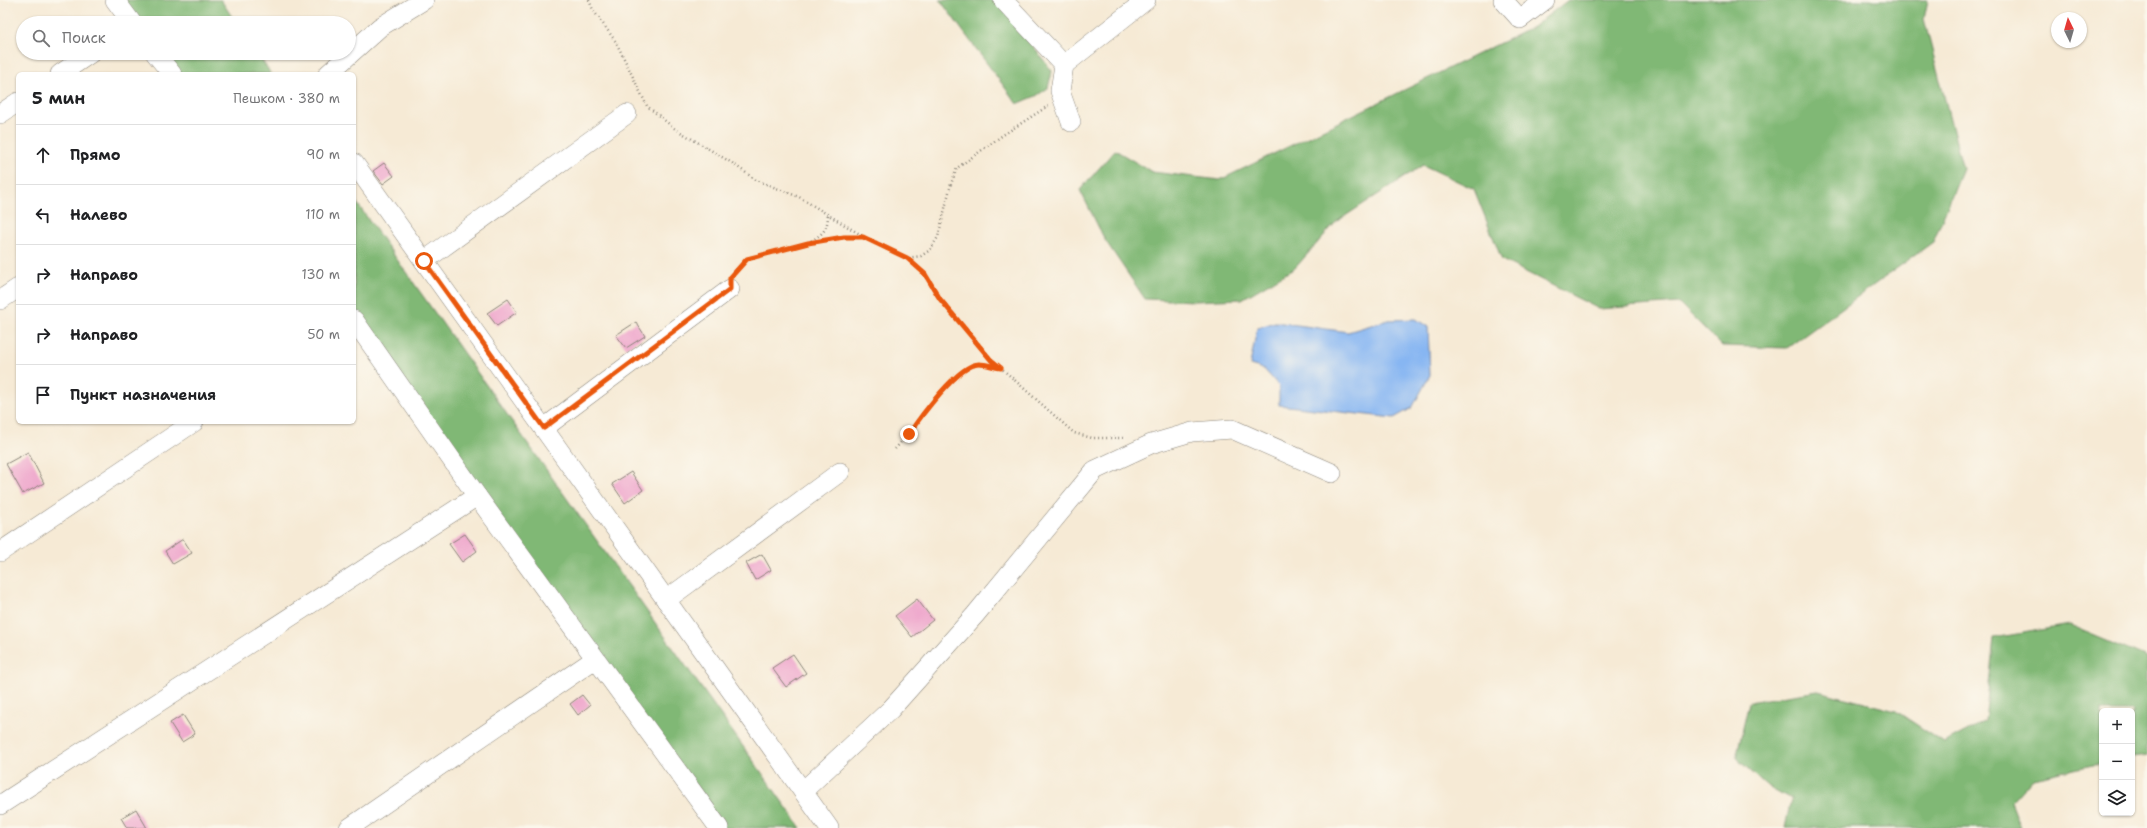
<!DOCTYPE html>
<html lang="ru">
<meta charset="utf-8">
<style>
:root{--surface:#fff;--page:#f2f2f2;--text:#202124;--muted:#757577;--line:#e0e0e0}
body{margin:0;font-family:"Shantell Sans",sans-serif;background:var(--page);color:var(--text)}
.controls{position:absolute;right:12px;bottom:12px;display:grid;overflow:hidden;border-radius:6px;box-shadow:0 1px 3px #0004}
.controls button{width:36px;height:36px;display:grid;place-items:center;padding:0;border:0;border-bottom:1px solid var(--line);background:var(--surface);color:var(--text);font:20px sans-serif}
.compass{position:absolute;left:2051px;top:12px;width:36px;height:36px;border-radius:50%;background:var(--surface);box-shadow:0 1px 3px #0004;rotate:355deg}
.stop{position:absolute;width:12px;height:12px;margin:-9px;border:3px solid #ea580c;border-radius:50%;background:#fff}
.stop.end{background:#ea580c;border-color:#fff;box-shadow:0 1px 4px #0008}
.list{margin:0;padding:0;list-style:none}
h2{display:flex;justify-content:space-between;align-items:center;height:52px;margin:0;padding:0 16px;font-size:17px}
h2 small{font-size:13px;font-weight:400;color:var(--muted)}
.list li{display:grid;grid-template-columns:26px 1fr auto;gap:12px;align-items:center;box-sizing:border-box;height:60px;padding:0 16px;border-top:1px solid var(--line)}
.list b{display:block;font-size:15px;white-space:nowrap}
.list em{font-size:13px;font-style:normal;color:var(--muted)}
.icon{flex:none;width:22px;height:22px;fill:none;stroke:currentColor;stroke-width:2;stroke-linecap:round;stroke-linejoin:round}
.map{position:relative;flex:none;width:2147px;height:828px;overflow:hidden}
.search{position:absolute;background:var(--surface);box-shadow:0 1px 3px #0004;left:16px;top:16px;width:340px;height:44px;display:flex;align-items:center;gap:10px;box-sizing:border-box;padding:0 14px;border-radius:22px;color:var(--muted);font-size:15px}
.panel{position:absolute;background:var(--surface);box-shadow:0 1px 3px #0004;left:16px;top:72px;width:340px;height:352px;border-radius:6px}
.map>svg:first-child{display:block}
</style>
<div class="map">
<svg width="2147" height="828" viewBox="0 0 2147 828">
<rect width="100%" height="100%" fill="#fbf7ec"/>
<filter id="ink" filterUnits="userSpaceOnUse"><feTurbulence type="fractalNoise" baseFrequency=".025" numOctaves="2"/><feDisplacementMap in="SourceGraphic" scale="8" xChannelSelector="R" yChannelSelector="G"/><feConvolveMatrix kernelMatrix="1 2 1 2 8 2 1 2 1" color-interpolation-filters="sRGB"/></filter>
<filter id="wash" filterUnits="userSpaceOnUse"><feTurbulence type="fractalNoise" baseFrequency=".012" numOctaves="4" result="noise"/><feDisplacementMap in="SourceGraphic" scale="16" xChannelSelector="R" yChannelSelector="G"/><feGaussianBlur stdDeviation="0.9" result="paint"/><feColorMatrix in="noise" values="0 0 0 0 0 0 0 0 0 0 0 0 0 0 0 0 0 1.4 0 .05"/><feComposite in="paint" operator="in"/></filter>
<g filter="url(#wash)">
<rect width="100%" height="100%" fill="#f6ead5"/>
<g fill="#80b875" stroke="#4e6a48">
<polygon points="123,0 221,0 236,23 139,23"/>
<polygon points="940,0 998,0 1052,71 1048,88 1036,96 1017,104"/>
<polygon points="1568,0 1928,0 1924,19 1963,169 1933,242 1787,348 1722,346 1679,303 1599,309 1502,260 1474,189 1423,165 1336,222 1295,268 1242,299 1195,301 1145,299 1105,240 1080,190 1115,150 1152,172 1220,180 1533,27"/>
<polygon points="160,53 257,53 271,74 175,74"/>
<polygon points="354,199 801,828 722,828 354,313"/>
<polygon points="2069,625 2147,658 2147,756 2132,758 2132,711 2102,711 2102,763 2033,778 2011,802 2021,828 1785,828 1791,799 1766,785 1736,758 1749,702 1818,691 1896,711 1944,743 1985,721 1994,638"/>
</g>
<polygon fill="#87b6f2" stroke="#526987" points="1416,319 1428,327 1430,375 1412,408 1394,418 1279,405 1279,386 1264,369 1250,365 1257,328 1275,322 1348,332 1388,320"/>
<g id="blocks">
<g fill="#eea3ca">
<polygon points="384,163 394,176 383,184 373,171"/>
<polygon points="508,299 517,312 497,326 487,313"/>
<polygon points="636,322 645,336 626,348 616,335"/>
<polygon points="28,452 44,483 23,494 6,464"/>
<polygon points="631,472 643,490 625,503 612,484"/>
<polygon points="465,534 477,551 462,562 449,544"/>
<polygon points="183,539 192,553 173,564 165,551"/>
<polygon points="762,554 771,570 755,580 746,563"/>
<polygon points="917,599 933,620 912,637 895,616"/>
<polygon points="793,654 806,673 786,687 772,668"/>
<polygon points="582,695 590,705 578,715 570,704"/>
<polygon points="183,715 195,734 182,742 170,723"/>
<polygon points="136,809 147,828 127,828 121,818"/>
</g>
</g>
</g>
<g filter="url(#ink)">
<use href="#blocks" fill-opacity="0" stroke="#898378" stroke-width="1"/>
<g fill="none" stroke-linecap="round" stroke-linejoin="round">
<g stroke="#898378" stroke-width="20">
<g id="minor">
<polyline points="115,0 132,23"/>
<polyline points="1003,0 1064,65 1060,91 1071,122"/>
<polyline points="1503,0 1520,19 1545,0"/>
<polyline points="155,53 172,74"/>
<polyline points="1064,65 1146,0"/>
<polyline points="60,74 91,53"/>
<polyline points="328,74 380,27 424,0"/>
<polyline points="0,114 18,102"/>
<polyline points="354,163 829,828"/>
<polyline points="424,261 627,114"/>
<polyline points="0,300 18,288"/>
<polyline points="354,320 477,496 719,828"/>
<polyline points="544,428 730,289"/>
<polyline points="0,552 194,422"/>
<polyline points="666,600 840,472"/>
<polyline points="803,791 891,709 975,615 1095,470 1151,444 1192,432 1232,429 1332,473"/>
<polyline points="0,805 477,496"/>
<polyline points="349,828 595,659"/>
</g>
</g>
<g stroke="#898378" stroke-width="2.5" stroke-dasharray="1 3" stroke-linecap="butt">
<polyline points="589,0 593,10 616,42 647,106 674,128 732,163 756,180 799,197 863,236"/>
<path d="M 811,241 C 823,234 828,229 828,214"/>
<polyline points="907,258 925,274 940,299 991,359 1074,433 1092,438 1123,438"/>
<polyline points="734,273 747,259 808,243 844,237 863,237 907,258 921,256 930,250 938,237 951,184 957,168 1003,135 1048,106"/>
<path d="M 895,449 C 912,431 955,365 979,364 C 986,364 994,367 1000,368"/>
</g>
<use href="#minor" stroke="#fff" stroke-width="19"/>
</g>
</g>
<g fill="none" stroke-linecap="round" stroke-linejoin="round" filter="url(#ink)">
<path stroke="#ea580c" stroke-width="5" d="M 424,261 L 544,428 L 730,289 L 730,278 L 747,259 L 808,243 L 844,237 L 863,237 L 907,258 L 925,274 L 940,299 L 991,360 L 1001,368 C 994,367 986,364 979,364 C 959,364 920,417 909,434"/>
</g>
</svg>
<div class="controls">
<button>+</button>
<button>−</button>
<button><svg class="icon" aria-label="layers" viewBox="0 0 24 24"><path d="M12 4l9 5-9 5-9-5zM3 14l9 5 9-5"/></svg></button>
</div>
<svg class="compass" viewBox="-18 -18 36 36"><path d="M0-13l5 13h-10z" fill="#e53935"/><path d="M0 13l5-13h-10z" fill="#757577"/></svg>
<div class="stop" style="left:424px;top:261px"></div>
<div class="stop end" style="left:909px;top:434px"></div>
<div class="search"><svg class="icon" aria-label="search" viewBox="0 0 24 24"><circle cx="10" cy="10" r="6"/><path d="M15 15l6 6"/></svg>Поиск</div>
<section class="panel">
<h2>5 мин<small>Пешком · 380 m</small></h2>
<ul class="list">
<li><svg class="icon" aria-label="ahead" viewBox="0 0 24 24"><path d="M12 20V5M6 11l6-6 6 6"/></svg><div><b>Прямо</b></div><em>90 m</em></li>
<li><svg class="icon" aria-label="left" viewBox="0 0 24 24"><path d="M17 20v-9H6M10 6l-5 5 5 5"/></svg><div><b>Налево</b></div><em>110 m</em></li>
<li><svg class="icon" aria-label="right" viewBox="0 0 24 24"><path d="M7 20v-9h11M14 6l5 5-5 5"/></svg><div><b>Направо</b></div><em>130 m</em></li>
<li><svg class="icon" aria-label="right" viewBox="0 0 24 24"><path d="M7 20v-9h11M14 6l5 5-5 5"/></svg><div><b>Направо</b></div><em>50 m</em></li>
<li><svg class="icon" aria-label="arrive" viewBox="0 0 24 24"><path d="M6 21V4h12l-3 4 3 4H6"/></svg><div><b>Пункт назначения</b></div></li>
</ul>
</section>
</div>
